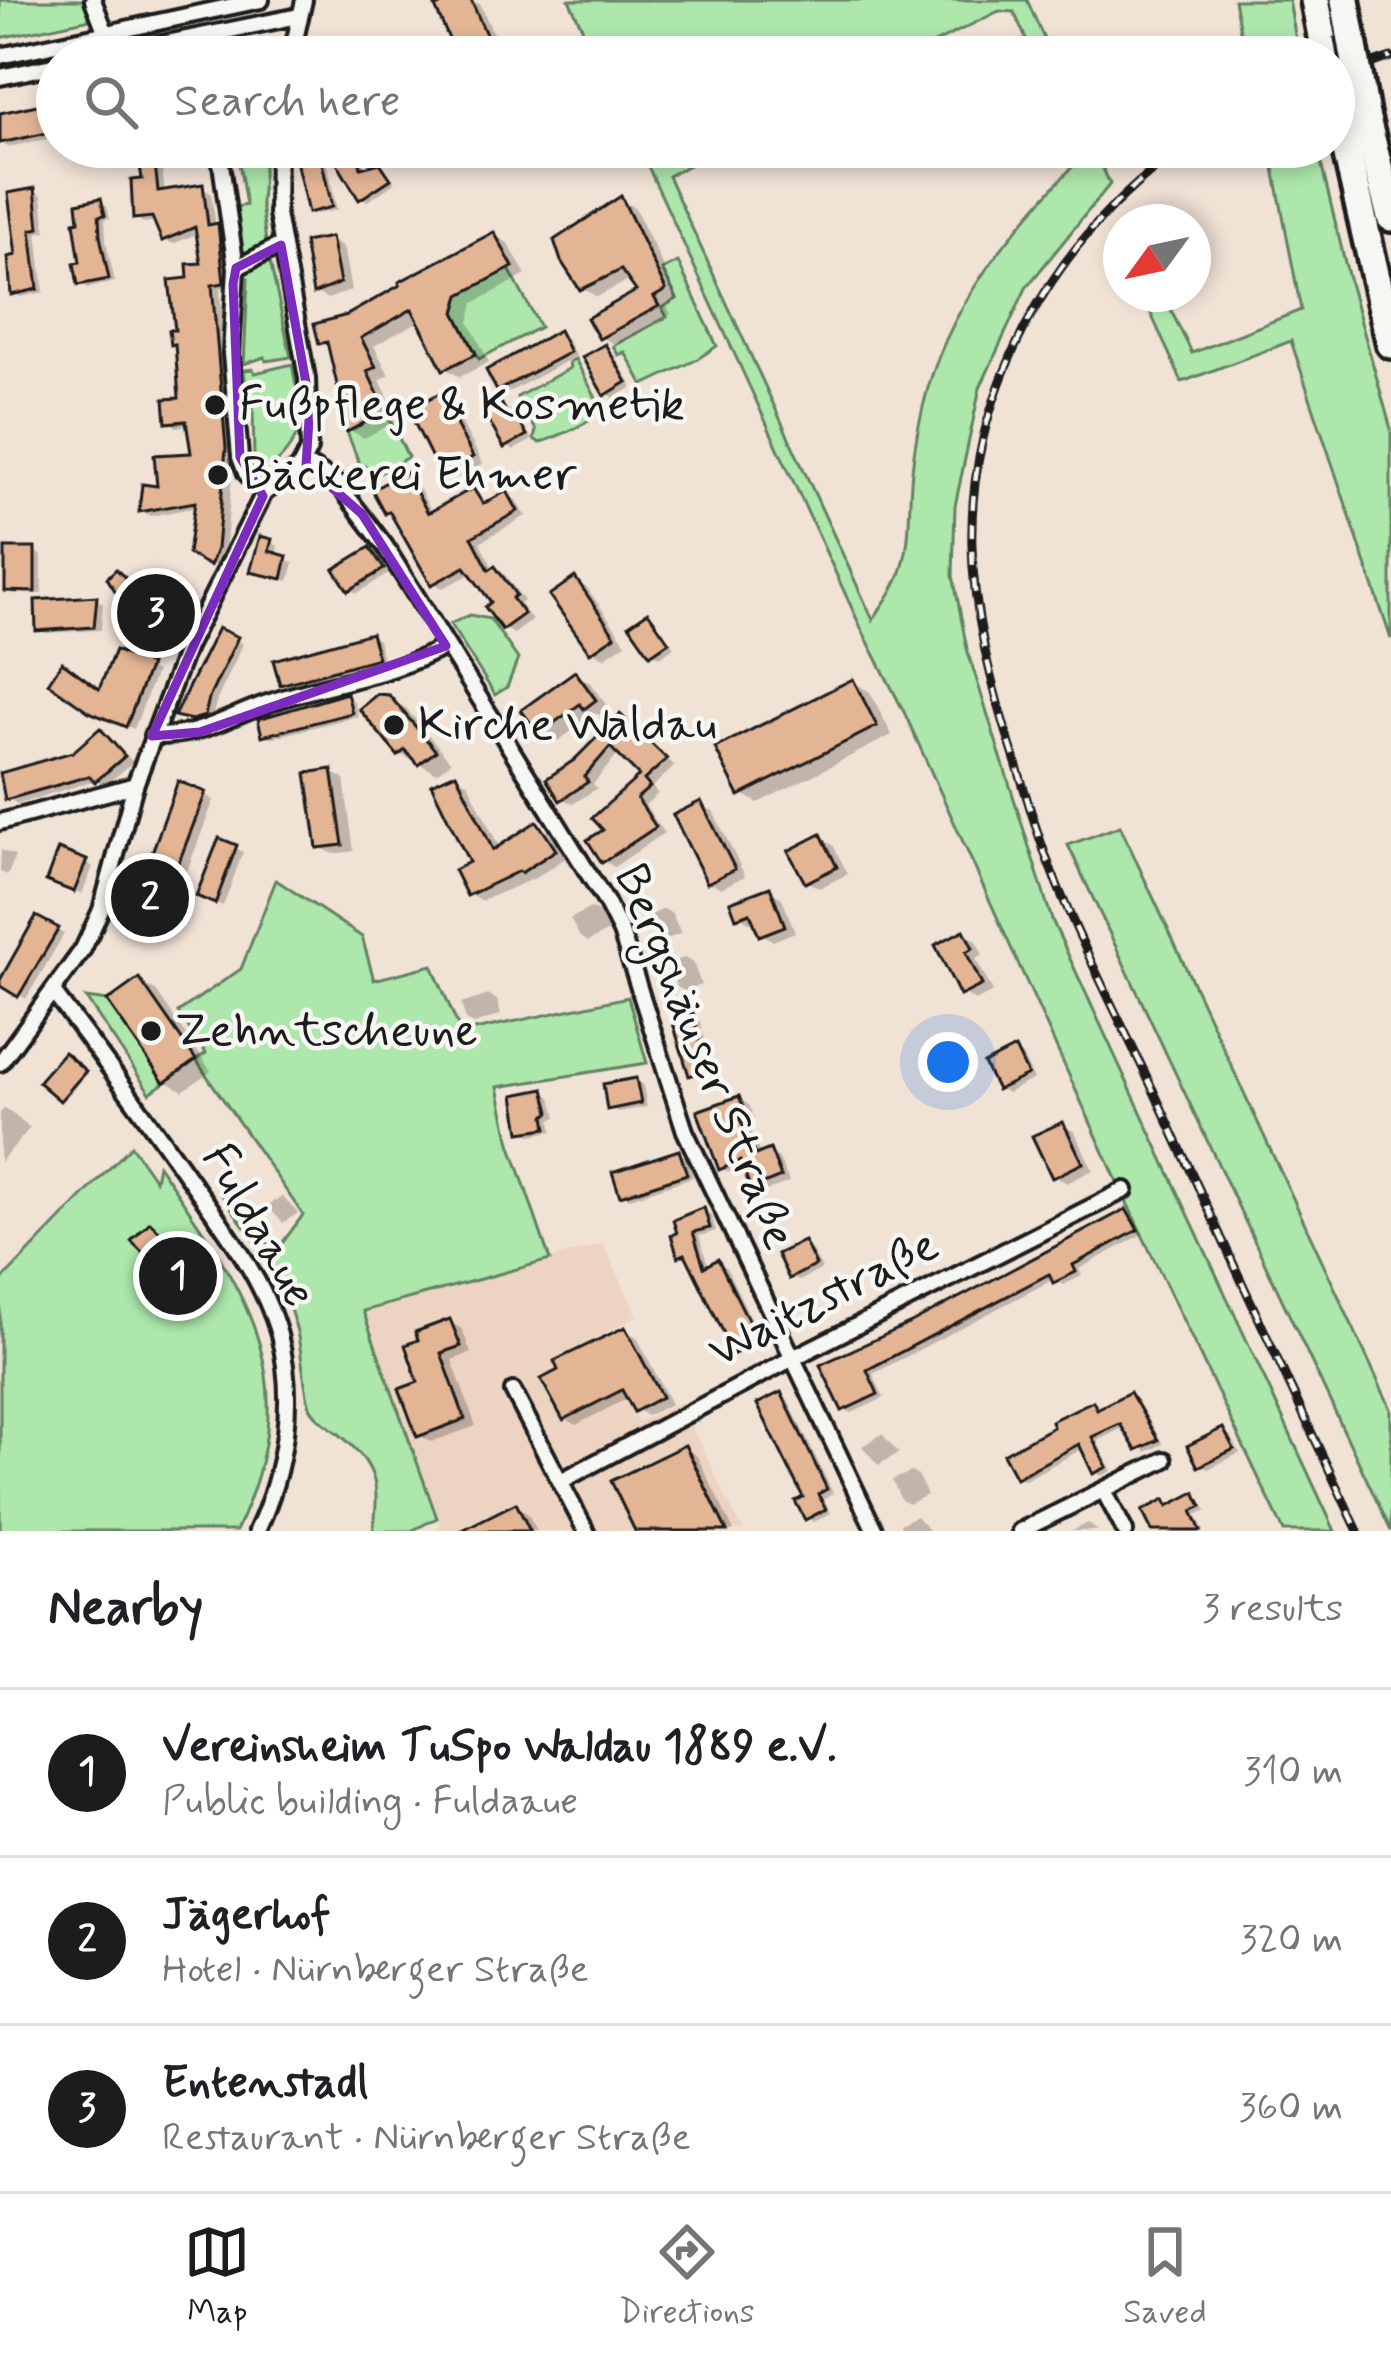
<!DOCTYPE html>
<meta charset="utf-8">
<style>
:root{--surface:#fff;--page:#f2f2f2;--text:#202124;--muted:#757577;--line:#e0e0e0;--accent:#1c1c1c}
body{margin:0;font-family:Mynerve,sans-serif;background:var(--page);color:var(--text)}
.compass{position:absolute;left:1103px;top:204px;width:108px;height:108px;border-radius:50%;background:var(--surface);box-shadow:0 6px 18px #0003;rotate:237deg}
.you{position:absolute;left:948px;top:1062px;width:42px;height:42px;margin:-30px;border:9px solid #fff;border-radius:50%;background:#1a73e8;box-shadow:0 0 0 18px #1a73e833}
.badge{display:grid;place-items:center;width:78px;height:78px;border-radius:50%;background:var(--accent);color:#fff;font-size:39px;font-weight:700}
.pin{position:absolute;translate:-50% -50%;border:6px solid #fff;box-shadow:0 3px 12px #0006}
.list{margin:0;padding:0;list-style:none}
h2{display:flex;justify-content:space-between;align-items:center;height:156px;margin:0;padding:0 48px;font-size:51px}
h2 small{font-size:39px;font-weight:400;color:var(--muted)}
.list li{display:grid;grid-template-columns:78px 1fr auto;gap:36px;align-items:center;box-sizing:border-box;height:168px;padding:0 48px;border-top:3px solid var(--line)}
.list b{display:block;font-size:45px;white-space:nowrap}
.list p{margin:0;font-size:39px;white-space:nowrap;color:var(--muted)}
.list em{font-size:39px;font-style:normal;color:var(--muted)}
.icon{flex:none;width:66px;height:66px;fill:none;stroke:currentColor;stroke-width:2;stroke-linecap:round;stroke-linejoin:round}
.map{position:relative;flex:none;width:1391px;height:1531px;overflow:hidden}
.search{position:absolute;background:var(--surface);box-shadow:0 6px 18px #0003;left:36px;right:36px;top:36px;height:132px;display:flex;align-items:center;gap:30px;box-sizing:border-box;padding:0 42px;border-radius:66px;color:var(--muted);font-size:45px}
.sheet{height:660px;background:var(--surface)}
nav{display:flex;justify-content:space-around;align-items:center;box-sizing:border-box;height:168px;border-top:3px solid var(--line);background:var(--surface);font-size:33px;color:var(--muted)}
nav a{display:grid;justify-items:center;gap:6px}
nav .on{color:var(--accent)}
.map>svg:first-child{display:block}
</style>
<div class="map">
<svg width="1391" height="1531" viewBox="0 0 1391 1531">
<rect width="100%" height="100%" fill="#f1e2d6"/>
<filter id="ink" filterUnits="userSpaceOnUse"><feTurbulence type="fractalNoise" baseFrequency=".00833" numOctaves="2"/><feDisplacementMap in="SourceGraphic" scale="24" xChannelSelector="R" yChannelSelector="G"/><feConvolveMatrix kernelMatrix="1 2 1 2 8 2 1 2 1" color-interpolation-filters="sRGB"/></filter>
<g filter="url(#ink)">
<polygon fill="#edd4c2" points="603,1244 638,1316 595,1339 638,1422 680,1402 743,1531 433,1531 441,1526 362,1311"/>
<g fill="#ade7ac" stroke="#648264" stroke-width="3">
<polygon points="0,0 89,0 96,18 0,38"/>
<polygon points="569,0 1027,0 1052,57 1034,57 1014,12 999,11 906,57 596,57"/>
<polygon points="1234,0 1289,0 1299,57 1245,57"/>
<polygon points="226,147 265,147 261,203 266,242 243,254 232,208 246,205 239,163 227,162"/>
<path d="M 639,147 L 725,147 L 668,176 L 873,620 C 882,605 895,589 901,572 C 912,539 908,506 912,471 C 914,450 918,428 923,407 C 946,307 1010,232 1079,160 L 1074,147 L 1093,147 L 1110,184 L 1026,288 L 980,388 L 955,506 L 953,575 L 967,649 L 1052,920 L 1335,1531 L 1284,1531 L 1127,1203 L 904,712 L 861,628 Z"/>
<polygon points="1270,147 1317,147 1349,279 1391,429 1391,639 1291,341 1182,382 1142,294 1163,294 1192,353 1301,310"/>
<polygon points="270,262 291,357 266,361 265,357 244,364 248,278 244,277 248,271"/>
<polygon points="678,262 717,346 696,360 643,385 625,352 618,355 613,346 667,317 662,308 677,299 662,270"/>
<polygon points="509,269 540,327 479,359 455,312 460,295"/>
<path d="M 575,359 L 601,407 C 592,425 561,434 540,443 L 534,439 L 536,430 L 517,397 L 570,368 L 569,362 Z"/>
<path d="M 292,364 C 301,412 310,434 271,468 L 254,457 L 253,406 L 248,406 L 244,370 L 253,369 L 255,373 Z"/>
<polygon points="386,411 408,457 378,474 374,468 360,465 347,432"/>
<polygon points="470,615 490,619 518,659 507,687 495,695 450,624"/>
<polygon points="1120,826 1391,1409 1391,1531 1068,845"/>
<path d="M 276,880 L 362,937 L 374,980 L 432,965 L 461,1033 L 628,997 L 647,1063 L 498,1087 L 510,1143 L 550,1260 L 363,1311 L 437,1518 L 411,1531 L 373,1531 C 381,1486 376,1464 339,1434 C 330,1427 316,1419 311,1409 C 304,1395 302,1348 296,1328 C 282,1277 250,1234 219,1191 L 228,1191 L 275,1253 L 303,1215 L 196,1060 L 206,1053 L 178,1012 L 241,969 Z"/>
<polygon points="86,998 107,1001 164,1083 150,1093"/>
<path d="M 131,1146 L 155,1180 L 158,1165 C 245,1291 310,1377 236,1531 L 0,1531 L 0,1282 Z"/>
</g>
<g fill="#0003">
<polygon points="460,0 480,4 502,53 460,57 439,9"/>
<polygon points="57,104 57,137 8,147 0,142 0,116"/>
<polygon points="139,147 167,147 170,166 162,167 165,193 202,188 211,193 216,227 226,232 232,287 220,288 234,454 225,555 219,568 191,552 198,507 150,516 142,511 194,455 190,425 177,427 169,422 182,401 178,332 192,280 204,266 199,233 173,244 164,239 157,221 144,223 135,218 145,182"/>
<polygon points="300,147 323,147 337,210 317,214 310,211 299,160"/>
<polygon points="330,147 360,147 365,170 380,166 395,183 368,201 361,198"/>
<polygon points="35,191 42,195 46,231 37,233 44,292 21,297 14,293"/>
<polygon points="621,200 635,208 679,299 666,305 671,314 616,345 601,337 640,292 631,279 597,297 582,288"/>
<polygon points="100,201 107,206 110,218 105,219 106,241 115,282 88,288 81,284"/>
<polygon points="494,235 508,243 526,275 474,303 469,322 489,362 460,377 445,368 421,320 374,346 389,375 380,380 399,420 364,438 349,430 330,346 322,342 348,318"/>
<polygon points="331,240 343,247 351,290 328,299 316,293"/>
<polygon points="559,334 566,338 576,356 507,393 500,389"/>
<polygon points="605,347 612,352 633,387 614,398 607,393"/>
<polygon points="440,397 452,404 483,464 459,477 438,461"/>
<polygon points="499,403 521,420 532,440 514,450 506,446"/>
<polygon points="405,475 415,481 433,514 473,491 488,505 507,494 516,500 526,516 480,542 493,568 505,575 524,601 520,604 532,620 514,634 504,628 495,603 473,573 443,588 433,583"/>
<polygon points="271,542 278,546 276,556 294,563 289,581 261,574"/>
<polygon points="371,550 378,554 390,573 357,593 350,589"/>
<polygon points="34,551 42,556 42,594 15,594 8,590"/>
<polygon points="575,581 587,588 626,643 604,658 592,651"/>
<polygon points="153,593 179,606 165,637 140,625"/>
<polygon points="96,599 103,603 101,630 47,633 39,629"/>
<polygon points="648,616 674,647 660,657 652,653"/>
<polygon points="220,632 243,644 216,702 212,719 202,723 185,719 178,715"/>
<polygon points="370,636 378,640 384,662 290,687 282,683"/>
<polygon points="149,668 156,672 134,729 100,715 101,693"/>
<polygon points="575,674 592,684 611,711 603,717 596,713 558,741 541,731"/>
<polygon points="853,682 870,692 892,735 758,803 741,793"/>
<polygon points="347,697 354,701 358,716 271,738 264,734"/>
<polygon points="388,698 406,708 451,762 437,773 400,754"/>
<polygon points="620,717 675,766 652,787 658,794 645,805 664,833 614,867 604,861 607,830 644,776 620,752 593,784 597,788 573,804 562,798 576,762"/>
<polygon points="101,731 133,762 106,785 97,780 17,804 8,798 75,755"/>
<polygon points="332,772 344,779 354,851 333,854 320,847"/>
<polygon points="456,776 468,783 500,849 537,825 549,832 566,858 535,878 481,901 469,894 473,864"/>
<polygon points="205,795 214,800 162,937 139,928"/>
<polygon points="700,804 713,811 745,876 721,888 709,881"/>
<polygon points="821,838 833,845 848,874 819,888 807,881"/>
<polygon points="236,848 243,852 223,906 207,899"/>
<polygon points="1,850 15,856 8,875 0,872"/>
<polygon points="85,863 93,867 82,894 57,884"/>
<polygon points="770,891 782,898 795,932 773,941 761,933 757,921 751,923 739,916"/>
<polygon points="590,908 598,912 608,931 588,942 580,937 570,919"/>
<polygon points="664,909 672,914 681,933 661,942 654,938 644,918"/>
<polygon points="37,920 64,934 26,999 2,983"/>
<polygon points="964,933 976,940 983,955 976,959 993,992 975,1001 963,993"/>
<polygon points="685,958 693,962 701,985 684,991 676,986 668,963"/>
<polygon points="139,982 156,991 211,1071 183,1091 166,1081"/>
<polygon points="489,995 497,1000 501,1015 474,1024 466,1020 461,1004"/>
<polygon points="693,1017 700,1021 713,1074 699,1079 692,1074"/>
<polygon points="1015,1052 1022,1056 1034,1079 1007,1093 1000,1088"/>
<polygon points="64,1055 87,1074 64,1100 42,1082"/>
<polygon points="636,1081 643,1085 647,1107 618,1112 610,1108"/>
<polygon points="543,1093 551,1097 557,1116 551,1121 553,1131 531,1135 523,1130"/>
<polygon points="739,1099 749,1105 754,1119 747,1121 761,1156 769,1152 779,1158 789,1182 763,1192 753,1187 745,1167 731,1173 721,1168"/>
<polygon points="5,1108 30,1128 0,1162 0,1113"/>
<polygon points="1063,1125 1075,1132 1093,1170 1067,1183 1054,1176"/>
<polygon points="678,1153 686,1157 693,1177 630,1198 623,1194"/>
<polygon points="282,1196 298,1213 283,1223 267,1206"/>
<polygon points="704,1210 711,1215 716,1231 699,1236 709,1268 718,1263 726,1267 760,1338 737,1349 688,1259 681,1255"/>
<polygon points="1126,1213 1133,1217 1143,1234 1079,1269 1082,1276 1063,1285 1054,1279 873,1374 884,1398 852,1413 844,1409 824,1367 914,1324"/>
<polygon points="158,1230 183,1255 176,1263 198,1285 191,1292 183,1288"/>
<polygon points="804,1244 811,1249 822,1269 799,1281 791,1277"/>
<polygon points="450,1322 462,1329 471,1353 452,1360 476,1426 431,1442 419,1435 422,1384"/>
<polygon points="625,1330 637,1337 671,1404 647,1416 636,1409 630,1397 576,1425 565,1418"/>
<polygon points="781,1396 788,1400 833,1493 824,1499 831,1513 814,1522 807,1517 807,1498"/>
<polygon points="1130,1396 1137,1400 1163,1444 1146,1452 1125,1427 1097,1441 1112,1471 1102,1476 1096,1472 1084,1448 1025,1480 1018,1476 1092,1404 1099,1408"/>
<polygon points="1223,1431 1231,1436 1240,1453 1208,1469 1200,1465"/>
<polygon points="882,1434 899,1453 878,1465 862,1446"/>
<polygon points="685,1448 697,1456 734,1531 639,1531 615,1482"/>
<polygon points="911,1472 918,1476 927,1495 909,1504 901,1500 892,1480"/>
<polygon points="1195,1495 1207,1510 1196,1515 1204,1531 1155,1531 1146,1512 1164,1503 1172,1507"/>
<polygon points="516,1507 528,1514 537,1531 475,1531 473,1528"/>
<polygon points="916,1516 929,1531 903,1531 900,1524"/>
<polygon points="1088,1523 1098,1531 1072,1531"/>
</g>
<g fill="#e4b595" stroke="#1c1c1c" stroke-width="3">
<polygon points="452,0 471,0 491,46 457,57 435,7"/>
<polygon points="46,103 52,132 0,143 0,113"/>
<polygon points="137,147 160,147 162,163 155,164 158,191 203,184 208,225 218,223 224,283 212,285 226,448 217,549 210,566 188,554 195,502 139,512 142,484 157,486 154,455 191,453 186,421 166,423 164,399 179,398 175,344 171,345 169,330 175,330 169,280 188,278 187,264 201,263 195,227 162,241 152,217 133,219 131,180 142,179"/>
<polygon points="327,147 356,147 361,168 380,163 391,179 359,200"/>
<polygon points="320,154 332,207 308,213 296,160"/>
<polygon points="35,188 39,228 31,230 38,289 11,295 8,257 16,255 8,193"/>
<polygon points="621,196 666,290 654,297 659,306 599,339 587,318 636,291 621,270 580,290 561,261 554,240"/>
<polygon points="101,198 105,215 99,216 100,236 109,279 78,285 74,263 80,262 74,222 79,221 77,203"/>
<polygon points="494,232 513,267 460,295 455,312 476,354 443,370 412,309 361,338 376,367 367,371 386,411 347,432 336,409 342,406 327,342 319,344 314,324 347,315 400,285 399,282"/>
<polygon points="331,237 340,283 313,294 304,242"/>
<polygon points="559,330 570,352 497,391 486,370"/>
<polygon points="605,344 627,382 604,396 582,357"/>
<polygon points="440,393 473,457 445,472 439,462 435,464 408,410"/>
<polygon points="499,399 508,415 513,412 527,435 504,448 482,409"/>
<polygon points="405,472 428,513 473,488 483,504 507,491 518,511 472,537 489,570 495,566 516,595 512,598 524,614 502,630 485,607 491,602 465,567 431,585 389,511 385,514 372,490"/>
<polygon points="260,536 272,539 269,551 287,556 282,579 250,572"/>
<polygon points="370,547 384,569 348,591 334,569"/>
<polygon points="5,548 35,548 35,592 5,591"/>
<polygon points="116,569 147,599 151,589 176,601 160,637 138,627 107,578"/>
<polygon points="575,577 615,636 590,653 549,595"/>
<polygon points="97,596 94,627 36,631 35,600"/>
<polygon points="648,612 669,642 650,655 629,625"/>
<polygon points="218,628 238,637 209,698 205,716 192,720 174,716"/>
<polygon points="371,633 378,658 280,685 273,660"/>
<polygon points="115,650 150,665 126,727 89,712 48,683 62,662 99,689"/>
<polygon points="575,671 596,700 584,709 580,704 539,734 521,710"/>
<polygon points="853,679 877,726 739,796 715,748"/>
<polygon points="347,693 352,713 262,736 258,719"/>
<polygon points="377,694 389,695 436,751 418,765 405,750 398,756 359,709"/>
<polygon points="620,714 667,759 644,780 650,787 637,798 656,827 602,863 587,840 603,830 592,818 639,776 610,747 584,777 588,782 560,801 546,779 574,760"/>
<polygon points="100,728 125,756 95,782 89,776 5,800 0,773 73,752"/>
<polygon points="332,769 343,845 317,848 306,773"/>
<polygon points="456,773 493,850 537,821 556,850 521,873 519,871 467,896 454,870 469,862 431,784"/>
<polygon points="178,781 206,792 151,934 126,924"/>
<polygon points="701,801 735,869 707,883 673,815"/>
<polygon points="821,834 837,867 805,883 788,851"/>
<polygon points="219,838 237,845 215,904 196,896"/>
<polygon points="58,849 87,860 74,892 46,881"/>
<polygon points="770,887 785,926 759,936 750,913 736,918 730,902"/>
<polygon points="36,916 59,928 18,997 0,986 0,980"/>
<polygon points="964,930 973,948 966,952 982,985 960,996 935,945"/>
<polygon points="139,978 196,1060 164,1083 107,1001"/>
<polygon points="693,1013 707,1071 689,1076 672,1020"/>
<polygon points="1015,1048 1028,1075 997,1090 984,1064"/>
<polygon points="64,1052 86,1071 60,1101 38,1082"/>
<polygon points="636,1078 641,1103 607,1110 603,1084"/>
<polygon points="544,1089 550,1112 545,1116 547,1128 520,1132 514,1095"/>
<polygon points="739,1096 746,1114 739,1116 755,1155 770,1149 781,1177 751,1189 740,1161 719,1170 697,1111"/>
<polygon points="1063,1122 1083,1163 1052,1178 1032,1136"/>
<polygon points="679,1150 687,1174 620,1196 612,1172"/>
<polygon points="704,1207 710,1228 693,1232 704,1267 718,1259 759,1342 734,1354 685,1254 678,1257 671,1235 677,1233 673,1220"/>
<polygon points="1126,1209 1138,1230 1073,1265 1076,1272 1053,1283 1049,1274 867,1370 878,1394 842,1411 820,1365 913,1322"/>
<polygon points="150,1222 178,1250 171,1257 192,1279 181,1290 131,1241"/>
<polygon points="804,1241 816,1265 789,1279 777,1254"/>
<polygon points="450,1319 461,1346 441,1353 465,1419 417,1437 399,1389 418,1382 405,1345 418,1340 415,1332"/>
<polygon points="625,1327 662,1397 634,1412 622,1390 563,1420 541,1379 558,1370 554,1361"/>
<polygon points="781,1392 827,1489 818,1494 826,1509 805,1520 795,1501 803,1497 757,1404"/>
<polygon points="1130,1392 1158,1440 1136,1450 1120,1424 1092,1437 1107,1467 1093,1474 1079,1444 1016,1478 1003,1454 1053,1427 1051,1421 1093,1401 1097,1409"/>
<polygon points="1223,1428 1234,1449 1198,1467 1187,1446"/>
<polygon points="685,1445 727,1531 635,1531 611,1481"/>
<polygon points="1195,1492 1202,1506 1192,1511 1201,1531 1152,1531 1142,1511 1165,1499 1168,1506"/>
<polygon points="516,1503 530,1531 460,1531"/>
</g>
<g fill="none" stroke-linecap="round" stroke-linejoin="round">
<g stroke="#1c1c1c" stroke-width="22">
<g id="minor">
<polyline points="93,0 114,54"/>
<polyline points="0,56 261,0"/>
<polyline points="98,57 299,16"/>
<polyline points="291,57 304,0"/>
<polyline points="0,77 57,65"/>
<polyline points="220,157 236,268 231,354 240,457 246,473 264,493"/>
<polyline points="236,268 281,245"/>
<polyline points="300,467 313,468 338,484 385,546 606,902 621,932 685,1131 875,1531"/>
<path d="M 152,736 C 202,737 224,718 268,703 C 328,682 390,677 446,646"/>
<polyline points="0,822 135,785"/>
<path d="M 53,992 C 99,1053 144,1114 188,1177 C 222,1225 263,1277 279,1335 C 296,1400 285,1471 257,1531"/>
<polyline points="0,1063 83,949 101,910 135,785 187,647 264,493 300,467 309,449 307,378 277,214 278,147"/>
<polyline points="513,1391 586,1531"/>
<polyline points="561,1481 791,1359 1125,1190"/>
<polyline points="1104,1491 1125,1531"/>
<polyline points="1020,1531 1164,1460"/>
</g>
</g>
<g stroke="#1c1c1c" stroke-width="36">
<g id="motorway">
<polyline points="1315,0 1326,57"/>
<polyline points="1345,0 1351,34"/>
<polyline points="1334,94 1391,344"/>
<polyline points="1365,115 1391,217"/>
</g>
</g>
<use href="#minor" stroke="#f6f6f2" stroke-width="14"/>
<use href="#motorway" stroke="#f6f6f2" stroke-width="27"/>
<g stroke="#1c1c1c" stroke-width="9">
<g id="rail">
<polyline points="1334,76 1391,57"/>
<path d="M 1185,147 C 1117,192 1061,257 1024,329 C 947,480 965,604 1015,760 C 1027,797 1037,835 1052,872 C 1082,947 1120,1020 1155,1094 C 1223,1240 1289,1386 1358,1531"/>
</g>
</g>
<use href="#rail" stroke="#f6f6f2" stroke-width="4.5" stroke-dasharray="14" stroke-linecap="butt"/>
<g stroke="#1c1c1c" stroke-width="36" stroke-linecap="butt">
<polyline id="motorway-bridge" points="1351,34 1365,115"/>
</g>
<use href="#motorway-bridge" stroke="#f6f6f2" stroke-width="27"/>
</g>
</g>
<path fill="none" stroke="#7b2cbf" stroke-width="9" stroke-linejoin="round" d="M 281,245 L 310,405 L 306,465 L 362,514 L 446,646 L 200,732 L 152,736 L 263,496 L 240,457 L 233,284 L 236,268 Z"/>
<g fill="#1c1c1c" stroke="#f6f6f2" stroke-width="4.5">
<circle cx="215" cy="405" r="12"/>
<circle cx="218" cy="475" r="12"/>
<circle cx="394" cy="725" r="12"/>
<circle cx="151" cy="1031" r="12"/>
</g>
<g text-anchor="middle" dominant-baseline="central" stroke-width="9" stroke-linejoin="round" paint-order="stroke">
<g font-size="48" fill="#1c1c1c" stroke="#f6f6f2" text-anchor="start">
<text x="239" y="405">Fußpflege &amp; Kosmetik</text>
<text x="242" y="475">Bäckerei Ehmer</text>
<text x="418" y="725">Kirche Waldau</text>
<text x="175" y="1031">Zehntscheune</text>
</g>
<g font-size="48" fill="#1c1c1c" stroke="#f6f6f2">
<text transform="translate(704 1057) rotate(68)">Bergshäuser Straße</text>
<text transform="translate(258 1226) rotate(60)">Fuldaaue</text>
<text transform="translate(824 1299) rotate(-27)">Waitzstraße</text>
</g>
</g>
</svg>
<svg class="compass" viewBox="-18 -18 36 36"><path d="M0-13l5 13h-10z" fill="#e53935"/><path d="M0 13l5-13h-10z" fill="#757577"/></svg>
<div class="you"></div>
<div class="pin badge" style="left:178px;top:1276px">1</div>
<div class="pin badge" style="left:150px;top:898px">2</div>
<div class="pin badge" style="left:156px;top:613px">3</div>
<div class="search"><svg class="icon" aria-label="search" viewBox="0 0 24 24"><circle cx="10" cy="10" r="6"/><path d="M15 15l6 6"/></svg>Search here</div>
</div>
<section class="sheet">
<h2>Nearby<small>3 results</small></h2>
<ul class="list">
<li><span class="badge">1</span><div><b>Vereinsheim TuSpo Waldau 1889 e.V.</b><p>Public building · Fuldaaue</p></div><em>310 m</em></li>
<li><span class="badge">2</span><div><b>Jägerhof</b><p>Hotel · Nürnberger Straße</p></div><em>320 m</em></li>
<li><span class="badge">3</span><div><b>Entenstadl</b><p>Restaurant · Nürnberger Straße</p></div><em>360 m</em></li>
</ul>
</section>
<nav>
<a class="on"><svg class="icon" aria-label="map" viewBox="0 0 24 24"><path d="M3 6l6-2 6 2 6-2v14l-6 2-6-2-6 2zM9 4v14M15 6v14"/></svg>Map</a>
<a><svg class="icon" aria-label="directions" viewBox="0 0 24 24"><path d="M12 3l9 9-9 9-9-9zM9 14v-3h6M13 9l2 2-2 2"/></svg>Directions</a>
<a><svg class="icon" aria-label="saved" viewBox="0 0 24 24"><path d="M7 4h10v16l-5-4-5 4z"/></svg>Saved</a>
</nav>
